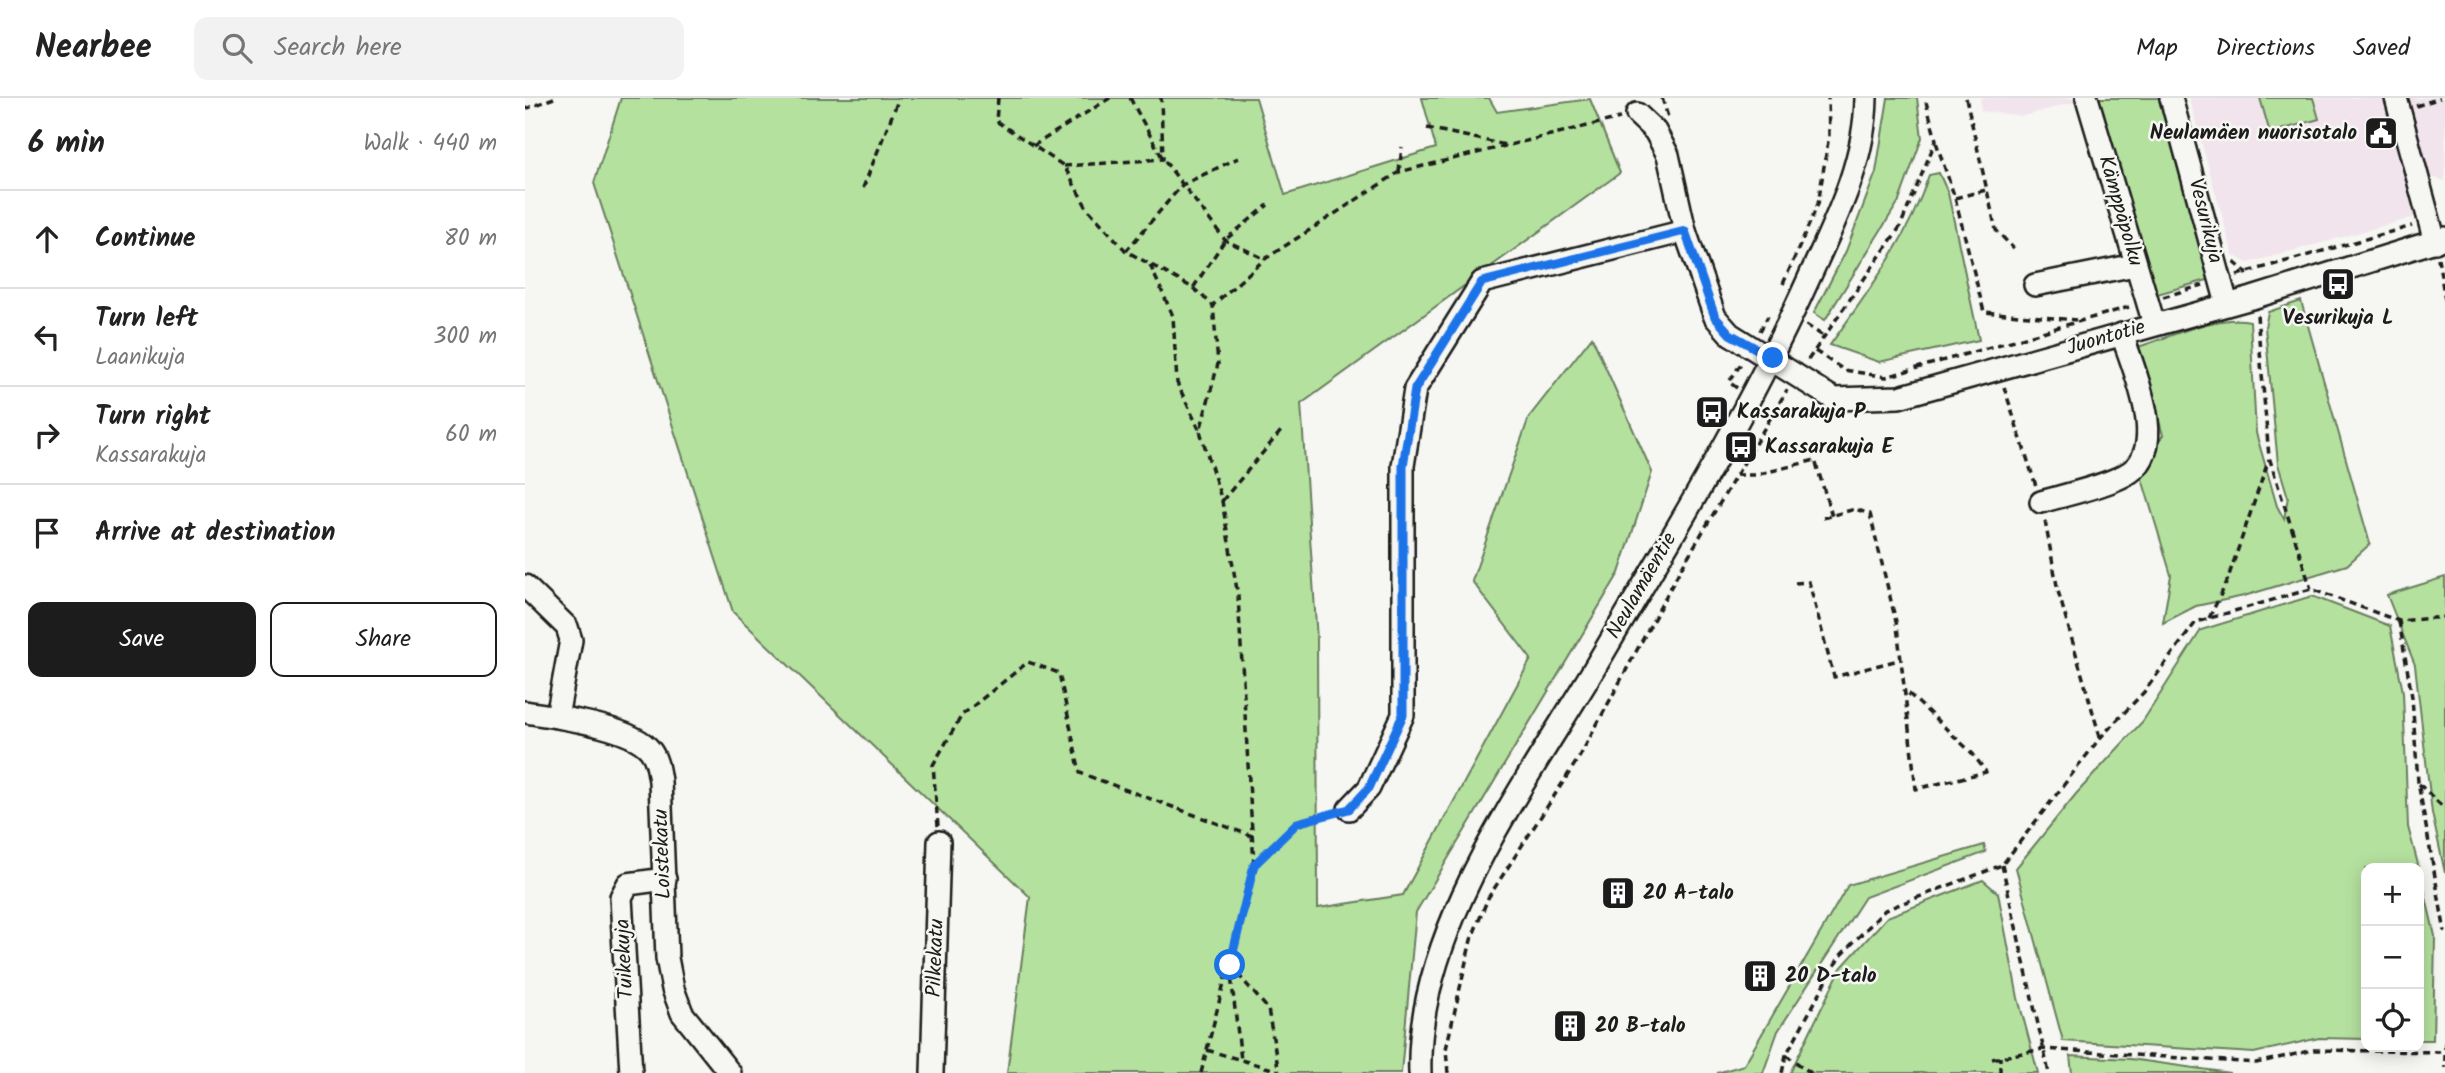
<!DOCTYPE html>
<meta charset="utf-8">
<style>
:root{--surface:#fff;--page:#f2f2f2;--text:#222;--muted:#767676;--line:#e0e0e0;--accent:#1c1c1c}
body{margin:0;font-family:Kalam,sans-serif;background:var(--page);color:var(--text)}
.controls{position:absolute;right:21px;bottom:21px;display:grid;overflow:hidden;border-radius:14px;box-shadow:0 4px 18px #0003}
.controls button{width:63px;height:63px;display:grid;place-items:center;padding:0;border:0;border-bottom:2px solid var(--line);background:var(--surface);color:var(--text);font:35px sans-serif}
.stop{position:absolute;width:21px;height:21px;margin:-16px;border:5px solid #1a73e8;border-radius:50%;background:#fff}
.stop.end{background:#1a73e8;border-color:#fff;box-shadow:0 2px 7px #0008}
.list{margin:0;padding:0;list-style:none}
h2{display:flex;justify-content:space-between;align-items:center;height:91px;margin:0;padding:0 28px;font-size:30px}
h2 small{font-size:23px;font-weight:400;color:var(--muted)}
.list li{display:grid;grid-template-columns:46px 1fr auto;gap:21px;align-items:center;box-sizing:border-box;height:98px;padding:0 28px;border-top:2px solid var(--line)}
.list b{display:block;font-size:26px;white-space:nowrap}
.list p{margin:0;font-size:23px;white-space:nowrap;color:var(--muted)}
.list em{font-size:23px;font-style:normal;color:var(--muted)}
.actions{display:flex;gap:14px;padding:21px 28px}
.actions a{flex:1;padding:16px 0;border:2px solid var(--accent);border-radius:14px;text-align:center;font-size:24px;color:var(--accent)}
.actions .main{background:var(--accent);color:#fff}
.icon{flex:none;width:38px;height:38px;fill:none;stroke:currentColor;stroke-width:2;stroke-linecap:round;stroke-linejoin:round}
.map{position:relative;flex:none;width:1920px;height:975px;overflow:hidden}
header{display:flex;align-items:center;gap:42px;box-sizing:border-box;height:98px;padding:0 35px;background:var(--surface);border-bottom:2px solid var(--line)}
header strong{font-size:33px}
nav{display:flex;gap:38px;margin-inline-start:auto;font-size:24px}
.search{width:490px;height:63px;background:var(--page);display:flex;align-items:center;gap:18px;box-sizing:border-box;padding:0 24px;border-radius:14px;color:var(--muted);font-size:26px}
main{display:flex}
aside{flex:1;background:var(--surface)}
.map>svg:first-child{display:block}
</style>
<header>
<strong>Nearbee</strong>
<div class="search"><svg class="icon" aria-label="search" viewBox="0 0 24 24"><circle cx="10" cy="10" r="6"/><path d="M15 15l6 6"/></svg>Search here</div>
<nav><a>Map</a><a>Directions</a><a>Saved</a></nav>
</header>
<main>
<aside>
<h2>6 min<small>Walk · 440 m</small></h2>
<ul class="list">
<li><svg class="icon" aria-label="ahead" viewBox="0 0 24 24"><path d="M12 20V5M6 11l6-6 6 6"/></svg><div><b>Continue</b></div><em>80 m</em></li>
<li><svg class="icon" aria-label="left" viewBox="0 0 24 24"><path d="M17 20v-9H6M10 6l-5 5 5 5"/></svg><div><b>Turn left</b><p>Laanikuja</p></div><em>300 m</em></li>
<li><svg class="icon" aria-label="right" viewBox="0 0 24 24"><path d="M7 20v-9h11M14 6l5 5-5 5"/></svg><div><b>Turn right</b><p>Kassarakuja</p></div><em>60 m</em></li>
<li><svg class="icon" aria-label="arrive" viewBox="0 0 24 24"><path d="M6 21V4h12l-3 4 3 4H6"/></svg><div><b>Arrive at destination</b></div></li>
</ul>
<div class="actions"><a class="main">Save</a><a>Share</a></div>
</aside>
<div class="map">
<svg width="1920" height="975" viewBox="0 0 1920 975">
<rect width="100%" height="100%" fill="#f6f6f2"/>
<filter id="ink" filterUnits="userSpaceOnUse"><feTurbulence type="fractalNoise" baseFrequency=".0143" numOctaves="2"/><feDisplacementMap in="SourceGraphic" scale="14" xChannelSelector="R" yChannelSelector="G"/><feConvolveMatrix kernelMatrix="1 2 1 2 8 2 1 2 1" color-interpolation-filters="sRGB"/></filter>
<g filter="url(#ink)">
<g fill="#f1e4ed">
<polygon points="1456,0 1566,0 1564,6 1550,4 1498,18 1456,13"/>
<polygon points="1664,0 1857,0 1890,119 1723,165 1708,157"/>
<polygon points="1882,0 1920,0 1920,83 1904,78"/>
</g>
<g fill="#b5e19f" stroke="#687e5e" stroke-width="2">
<polygon points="96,0 731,0 760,97 911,50 897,0 964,0 972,14 1065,1 1095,75 776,306 792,542 793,810 878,797 1006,561 947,483 1004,319 1067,239 1127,374 1094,475 891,814 876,975 482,975 505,799 208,514 69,85"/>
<polygon points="1363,0 1392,0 1397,40 1374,103 1300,222 1289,215 1321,153 1351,74"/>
<polygon points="1568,0 1636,0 1686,181 1625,198"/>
<polygon points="1735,0 1788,0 1794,21 1745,35"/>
<path d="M 1414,75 L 1423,95 L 1454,242 L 1354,264 L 1305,247 C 1344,193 1383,141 1404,77 Z"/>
<path d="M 1776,203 L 1845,446 L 1822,467 L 1719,498 L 1671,508 L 1638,525 L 1646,477 L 1615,374 L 1638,337 L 1613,249 C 1646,239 1691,216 1725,223 L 1731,335 L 1752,408 L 1759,421 L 1763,399 L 1753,366 L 1740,229 L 1743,214 Z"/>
<polygon points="1920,479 1920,775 1907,715 1890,567 1862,497"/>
<polygon points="1787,498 1865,528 1878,594 1883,729 1894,770 1841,770 1841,941 1794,940 1729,955 1538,943 1491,770 1551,696 1618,623 1676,532"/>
<polygon points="1459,747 1461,754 1340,799 1253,933 1238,975 1192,975 1219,967 1323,787"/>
<polygon points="1894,770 1910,838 1908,942 1894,942"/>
<polygon points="1458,782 1473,795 1493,900 1513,975 1265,975 1316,870 1362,819"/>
<polygon points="1545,958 1605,961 1705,975 1547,975"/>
</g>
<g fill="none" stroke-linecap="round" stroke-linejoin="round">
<g stroke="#1c1c1c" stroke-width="26">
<g id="minor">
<polyline points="1562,0 1629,226"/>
<polyline points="1646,0 1702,206"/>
<polyline points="1871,0 1910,144"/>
<polyline points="1112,16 1130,33 1143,57 1160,133 1190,219 1205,236 1309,301 1374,299 1727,200 1920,140"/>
<polyline points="1510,187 1610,167"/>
<path d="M 1516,404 C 1539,397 1586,387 1605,374 C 1644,348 1608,271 1597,236"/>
<polyline points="0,488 42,529 46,542 32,619"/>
<path d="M 0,614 C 30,619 106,628 125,652 C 132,661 133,671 135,683 L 142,860 L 148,891 L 157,915 L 205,975"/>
<polyline points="824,711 844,690 878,617 878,368 890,291 957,184 1160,133"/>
<polyline points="106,975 96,799 103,786 140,781"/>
<polyline points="407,975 414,744"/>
<path d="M 895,975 C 890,835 999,688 1069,571 C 1144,443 1223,316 1284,180 C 1310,123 1340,65 1341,0"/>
</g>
</g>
<g stroke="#1c1c1c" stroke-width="3.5" stroke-dasharray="7 5" stroke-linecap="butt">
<polyline points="473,0 471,23 539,68 562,110 601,153 668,190 700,142 743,107"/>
<polyline points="605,0 638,61 700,142 740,161"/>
<polyline points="1137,0 1143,19"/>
<polyline points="1441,0 1471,132 1489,151"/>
<polyline points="1891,8 1915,0"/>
<polyline points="0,11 29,0"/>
<polyline points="902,30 981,47"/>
<polyline points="1411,44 1430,100 1459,214 1551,222"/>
<polyline points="508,48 585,0"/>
<polyline points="539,68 638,61 636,0"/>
<polyline points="874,74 877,49"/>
<polyline points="338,90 374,0"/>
<polyline points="1430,100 1461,92"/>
<polyline points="601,153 657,87 713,60"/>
<polyline points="1913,160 1920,202"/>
<polyline points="1709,164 1721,174 1723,182"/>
<polyline points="625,167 648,218 652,285 674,331"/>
<polyline points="1712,177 1887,128"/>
<polyline points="1258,186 1293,106 1304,37 1303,0"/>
<polyline points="668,190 688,207"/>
<polyline points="1638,199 1678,187"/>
<polyline points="1732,217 1744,359 1786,491"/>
<polyline points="1281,227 1298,238"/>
<polyline points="1235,233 1243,218"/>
<polyline points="1290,253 1319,272 1361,279 1604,209"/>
<polyline points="1283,262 1375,129 1411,42 1400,0"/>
<polyline points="1479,289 1511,388"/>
<polyline points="1212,290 1204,284 1217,264"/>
<polyline points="1211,377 1231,377 1290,362 1307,418"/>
<polyline points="697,403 756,333"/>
<polyline points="1298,420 1330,411 1345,416 1372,528 1391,691 1461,674 1448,656 1381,593"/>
<polyline points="1520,423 1533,493 1575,639"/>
<polyline points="1270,485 1284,484 1309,579 1377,561"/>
<polyline points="1684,520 1701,486 1744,361"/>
<polyline points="1874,523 1887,599 1893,684 1920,834"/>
<polyline points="1894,686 1920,711"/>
<polyline points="413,728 408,667 437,617 503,564 534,575 555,675 727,738"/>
<polyline points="729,767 713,498 697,403 675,333 693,266 688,207 740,161 874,74 1095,20"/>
<polyline points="1477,767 1524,975"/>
<polyline points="705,867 743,911 754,975"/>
<polyline points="705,869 716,962"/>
<polyline points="1920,944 1920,970"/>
<polyline points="682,952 754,973"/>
<polyline points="1261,957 1286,975"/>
<polyline points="1467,961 1518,951 1731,965 1789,952 1920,954"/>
<polyline points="676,975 729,767 772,725 809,715"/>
<polyline points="923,975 921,951 946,842 963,800 1055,658 1155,472 1262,292"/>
<polyline points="1257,975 1261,957 1315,858 1360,812 1477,767 1575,640 1619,594 1671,524 1786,491 1874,523 1920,519"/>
<polyline points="1475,975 1475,959"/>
</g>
<use href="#minor" stroke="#f6f6f2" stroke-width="21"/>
</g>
</g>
<g fill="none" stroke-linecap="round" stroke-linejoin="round" filter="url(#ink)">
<polyline stroke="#1a73e8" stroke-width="9" points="705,867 729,767 772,725 824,711 844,690 878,617 878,368 890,291 957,184 1160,133 1190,219 1205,236 1248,260"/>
</g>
<defs>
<g id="civic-square" transform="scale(1.75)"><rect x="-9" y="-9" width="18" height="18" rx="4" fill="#1c1c1c" stroke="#f6f6f2"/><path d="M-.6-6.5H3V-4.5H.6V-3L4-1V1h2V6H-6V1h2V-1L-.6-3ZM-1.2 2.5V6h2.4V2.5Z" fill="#fff"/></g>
<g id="bus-square" transform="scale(1.75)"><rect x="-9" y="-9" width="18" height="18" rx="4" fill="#1c1c1c" stroke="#f6f6f2"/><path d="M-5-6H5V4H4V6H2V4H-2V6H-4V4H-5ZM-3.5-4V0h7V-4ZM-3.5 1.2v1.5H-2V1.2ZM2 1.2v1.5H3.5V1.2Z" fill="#fff"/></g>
<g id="building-square" transform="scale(1.75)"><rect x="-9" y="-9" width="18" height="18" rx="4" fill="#1c1c1c" stroke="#f6f6f2"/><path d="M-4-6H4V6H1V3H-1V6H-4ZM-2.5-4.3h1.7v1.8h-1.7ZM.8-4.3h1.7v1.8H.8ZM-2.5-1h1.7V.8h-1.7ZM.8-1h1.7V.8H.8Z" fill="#fff"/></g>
</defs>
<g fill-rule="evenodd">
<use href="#civic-square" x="1856" y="35"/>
<use href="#bus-square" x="1813" y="186"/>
<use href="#bus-square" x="1187" y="314"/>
<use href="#bus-square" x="1216" y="349"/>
<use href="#building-square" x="1093" y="795"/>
<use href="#building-square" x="1235" y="878"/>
<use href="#building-square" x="1045" y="928"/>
</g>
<g text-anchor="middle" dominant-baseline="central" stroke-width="5" stroke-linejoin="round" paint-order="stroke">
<g font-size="21" font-weight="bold" fill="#1c1c1c" stroke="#f6f6f2" text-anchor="start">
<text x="1832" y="35" text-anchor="end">Neulamäen nuorisotalo</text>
<text x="1813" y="220" text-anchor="middle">Vesurikuja L</text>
<text x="1212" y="314">Kassarakuja P</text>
<text x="1240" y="349">Kassarakuja E</text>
<text x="1118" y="795">20 A-talo</text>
<text x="1260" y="878">20 D-talo</text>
<text x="1070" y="928">20 B-talo</text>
</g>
<g font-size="21" fill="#1c1c1c" stroke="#f6f6f2">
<text transform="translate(1595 113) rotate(74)">Kämppäpolku</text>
<text transform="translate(1680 123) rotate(76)">Vesurikuja</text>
<text transform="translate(1581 240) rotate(-16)">Juontotie</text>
<text transform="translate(1117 488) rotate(-60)">Neulamäentie</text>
<text transform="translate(138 756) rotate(-92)">Loistekatu</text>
<text transform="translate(411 860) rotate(-88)">Pilkekatu</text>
<text transform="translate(100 861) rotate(-93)">Tuikekuja</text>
</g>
</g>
</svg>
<div class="controls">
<button>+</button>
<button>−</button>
<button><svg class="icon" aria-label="locate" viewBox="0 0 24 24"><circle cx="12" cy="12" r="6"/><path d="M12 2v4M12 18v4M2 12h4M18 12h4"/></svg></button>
</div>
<div class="stop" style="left:705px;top:867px"></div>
<div class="stop end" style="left:1248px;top:260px"></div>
</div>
</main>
